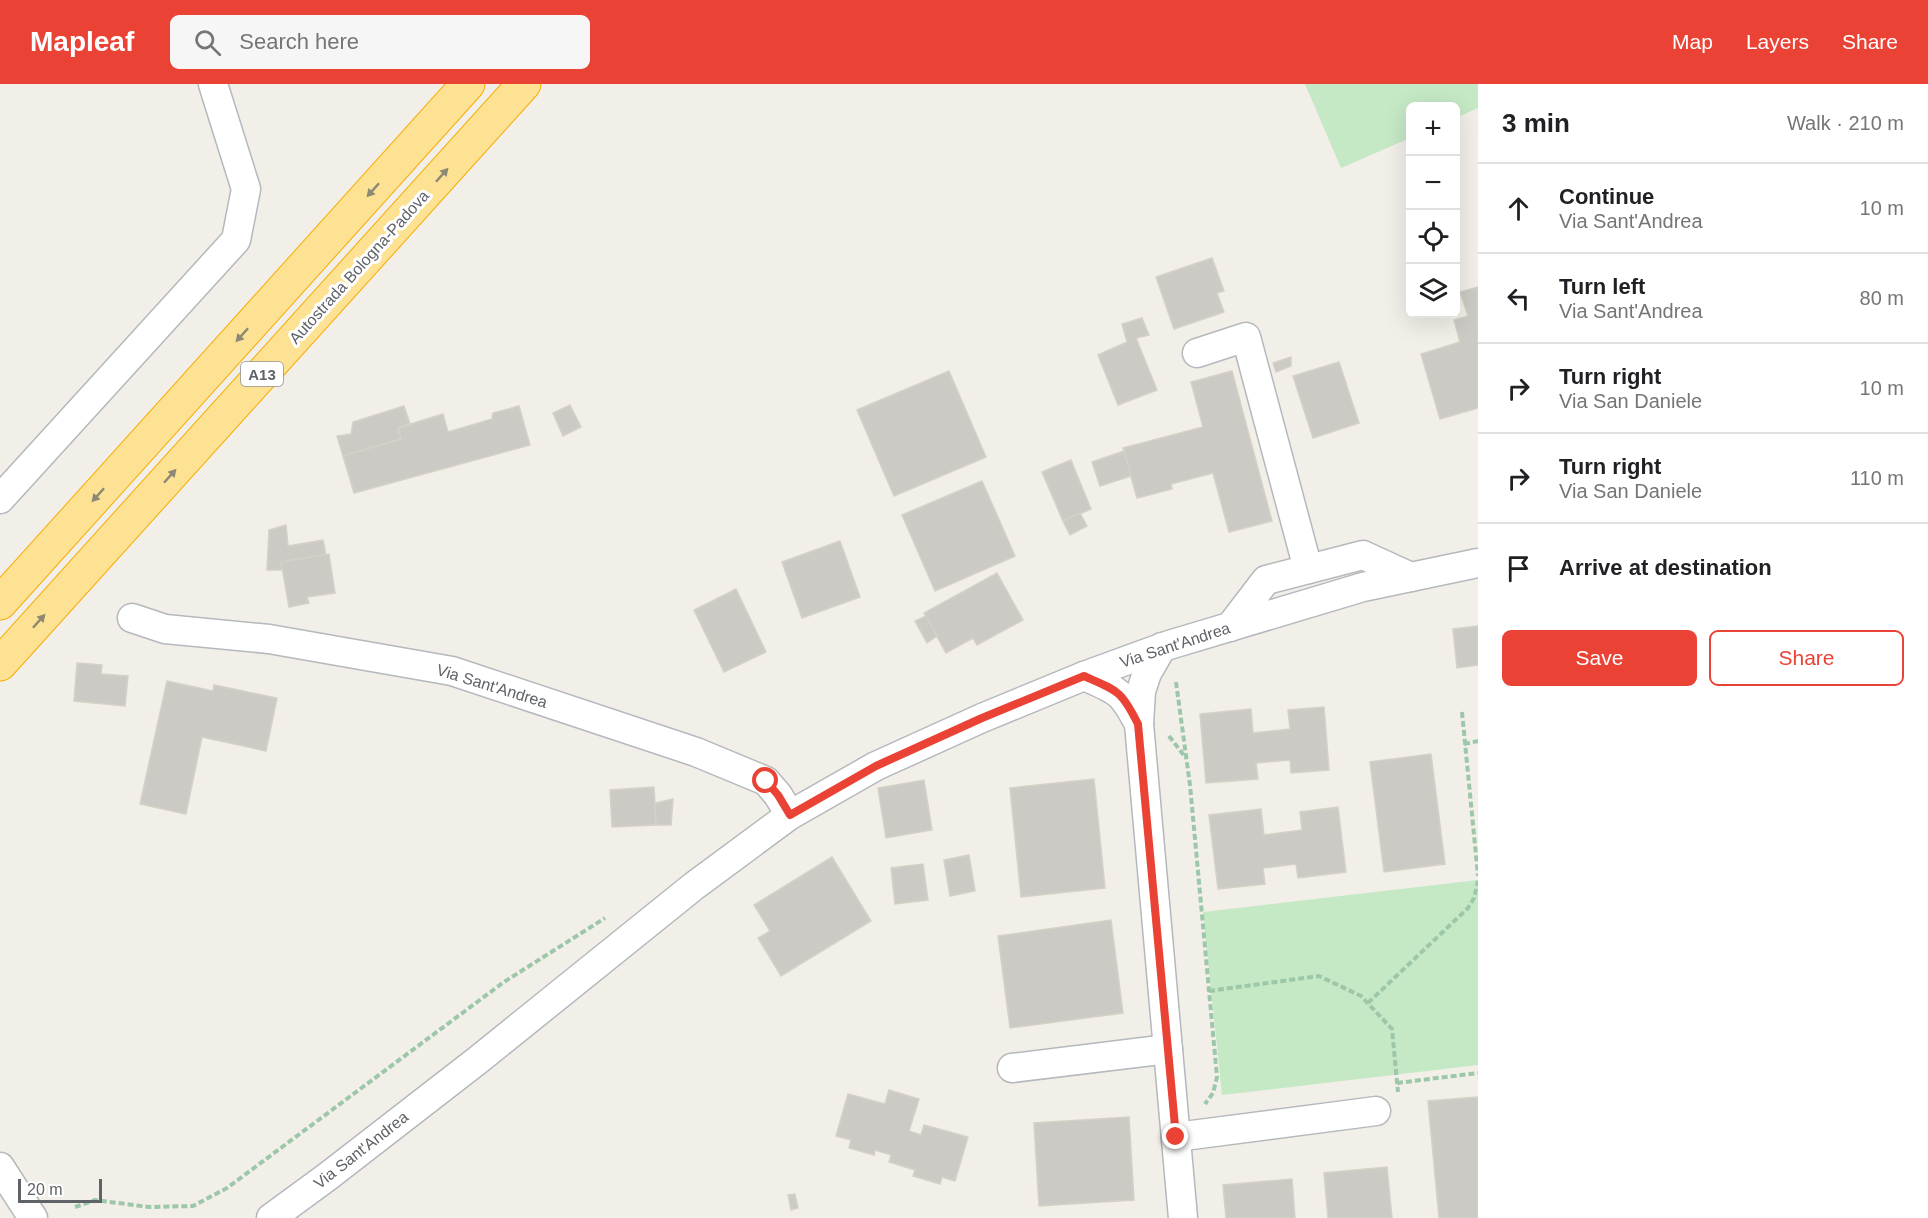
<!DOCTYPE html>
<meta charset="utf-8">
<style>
:root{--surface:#fff;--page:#f6f6f6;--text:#202124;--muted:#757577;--line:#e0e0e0;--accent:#ea4335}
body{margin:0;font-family:Helvetica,sans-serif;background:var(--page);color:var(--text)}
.controls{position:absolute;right:18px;top:18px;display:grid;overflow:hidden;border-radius:9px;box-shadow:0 6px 24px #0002}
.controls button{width:54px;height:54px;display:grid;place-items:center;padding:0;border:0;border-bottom:2px solid var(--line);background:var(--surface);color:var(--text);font:30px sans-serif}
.scale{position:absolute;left:18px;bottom:15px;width:84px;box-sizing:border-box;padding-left:6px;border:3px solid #5f6368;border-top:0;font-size:16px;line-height:21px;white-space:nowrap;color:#5f6368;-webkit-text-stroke:4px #fff;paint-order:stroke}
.stop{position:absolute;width:18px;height:18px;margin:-14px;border:4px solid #ea4335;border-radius:50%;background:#fff}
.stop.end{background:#ea4335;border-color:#fff;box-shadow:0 2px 6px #0008}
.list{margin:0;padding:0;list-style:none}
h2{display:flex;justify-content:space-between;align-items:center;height:78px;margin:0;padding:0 24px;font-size:26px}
h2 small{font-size:20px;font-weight:400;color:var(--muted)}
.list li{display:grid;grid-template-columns:39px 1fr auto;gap:18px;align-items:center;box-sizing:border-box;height:90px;padding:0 24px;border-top:2px solid var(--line)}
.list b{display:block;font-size:22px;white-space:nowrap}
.list p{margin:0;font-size:20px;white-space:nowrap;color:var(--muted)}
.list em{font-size:20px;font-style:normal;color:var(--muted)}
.actions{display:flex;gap:12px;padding:18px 24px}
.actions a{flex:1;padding:14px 0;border:2px solid var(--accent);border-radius:9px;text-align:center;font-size:21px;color:var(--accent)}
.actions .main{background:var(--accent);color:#fff}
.icon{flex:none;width:33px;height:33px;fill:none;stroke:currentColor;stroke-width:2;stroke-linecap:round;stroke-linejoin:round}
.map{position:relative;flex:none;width:1478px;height:1134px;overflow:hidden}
header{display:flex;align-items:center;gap:36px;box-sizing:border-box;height:84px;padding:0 30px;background:var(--accent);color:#fff}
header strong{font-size:28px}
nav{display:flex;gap:33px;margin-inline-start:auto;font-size:21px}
.search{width:420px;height:54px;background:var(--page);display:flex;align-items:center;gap:15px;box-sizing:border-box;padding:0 21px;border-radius:9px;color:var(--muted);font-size:22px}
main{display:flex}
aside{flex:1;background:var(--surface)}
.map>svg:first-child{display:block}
</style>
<header>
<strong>Mapleaf</strong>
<div class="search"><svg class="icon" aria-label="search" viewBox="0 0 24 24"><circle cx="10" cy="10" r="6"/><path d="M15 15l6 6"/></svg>Search here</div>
<nav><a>Map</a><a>Layers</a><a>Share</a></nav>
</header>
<main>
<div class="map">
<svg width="1478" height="1134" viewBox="0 0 1478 1134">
<rect width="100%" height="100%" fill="#f1efe8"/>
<g fill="#c5e8c5">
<polygon points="1305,0 1478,0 1478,24 1456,34 1456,22 1410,22 1410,54 1341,84"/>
<polygon points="1478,796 1478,981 1222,1011 1203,828"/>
</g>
<g fill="#cccac5" stroke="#d6d1c6" stroke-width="1.5">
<polygon points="1212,174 1224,207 1217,209 1224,228 1174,245 1156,193"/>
<polygon points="1478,203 1478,324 1440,335 1421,270 1460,258 1454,236 1468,232 1460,208"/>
<polygon points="1142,234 1149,251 1136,254 1157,306 1118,321 1098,271 1127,258 1122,240"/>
<polygon points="1291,273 1291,282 1276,288 1273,279"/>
<polygon points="1339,278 1359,339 1313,354 1293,292"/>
<polygon points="949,287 986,373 894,412 857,326"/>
<polygon points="1232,287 1272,437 1229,448 1213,389 1171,400 1172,405 1137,414 1123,364 1203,343 1191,298"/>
<polygon points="570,321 581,343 563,352 553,329"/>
<polygon points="404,322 410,340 398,344 401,355 343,372 337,352 351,350 353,338"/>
<polygon points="519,322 530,361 354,409 343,372 401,355 398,344 443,330 448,348 492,335 493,329"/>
<polygon points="1124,367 1131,392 1100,402 1092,378"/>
<polygon points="1071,376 1091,425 1063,437 1042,388"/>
<polygon points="982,397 1015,472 935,507 902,431"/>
<polygon points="1080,429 1087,442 1070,451 1063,437"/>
<polygon points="286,441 288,462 323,456 326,471 281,478 282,486 267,486 269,446"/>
<polygon points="840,457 860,513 802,534 782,478"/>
<polygon points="329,470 335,509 307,513 309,519 289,523 281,478"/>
<polygon points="997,489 1023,536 977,561 973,554 946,569 924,529"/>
<polygon points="736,505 766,568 724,588 694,526"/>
<polygon points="926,532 937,552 927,559 915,537"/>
<polygon points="1478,542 1478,581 1457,584 1453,545"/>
<polygon points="77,579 102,581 101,590 128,592 125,622 74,617"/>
<polygon points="167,597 213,607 214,601 277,614 266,667 202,653 186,730 140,720"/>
<polygon points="1324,623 1329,686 1291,689 1290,676 1256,679 1258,695 1206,699 1200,630 1251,625 1253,649 1290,645 1288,626"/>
<polygon points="1431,670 1445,780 1384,788 1370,678"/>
<polygon points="1094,695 1105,804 1021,813 1010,704"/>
<polygon points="924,696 932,746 886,754 878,704"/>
<polygon points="654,703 656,741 612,743 610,706"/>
<polygon points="673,715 671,741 656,741 655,719"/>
<polygon points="1338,723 1346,788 1298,794 1296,780 1263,784 1265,800 1218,805 1209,731 1261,725 1264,751 1302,746 1300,728"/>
<polygon points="969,771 975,807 950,812 944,776"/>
<polygon points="832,773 871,837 781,892 758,854 770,847 754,821"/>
<polygon points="923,780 928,816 895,820 891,784"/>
<polygon points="1111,836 1123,929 1010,944 998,852"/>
<polygon points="889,1006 919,1015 909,1047 921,1051 924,1041 968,1053 955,1097 942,1093 940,1100 913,1092 915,1086 889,1078 891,1071 875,1066 874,1071 849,1064 851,1056 836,1052 848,1010 885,1020"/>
<polygon points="1478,1013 1478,1134 1439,1134 1428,1017"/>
<polygon points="1129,1033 1134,1116 1039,1122 1034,1039"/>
<polygon points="1387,1083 1392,1134 1328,1134 1324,1089"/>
<polygon points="1292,1095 1295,1134 1226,1134 1223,1101"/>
<polygon points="795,1110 798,1124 791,1126 788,1111"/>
</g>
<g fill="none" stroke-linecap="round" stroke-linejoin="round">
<g stroke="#b5b8bc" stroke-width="31">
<g id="minor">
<polyline points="1197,269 1246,253 1308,485"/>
<polyline points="0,415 236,156 246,105 213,0"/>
<polyline points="132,534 165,545 269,555 452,587 696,668 766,697 778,711 790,731"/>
<polyline points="1230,543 1266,496 1363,471 1411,493"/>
<polyline points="1162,563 1147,589 1141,607 1139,640 1183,1134"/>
<path d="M 1084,592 C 1118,607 1121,606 1139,640"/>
<polyline points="1012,984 1168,965"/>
<polyline points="1176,1053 1376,1027"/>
<polyline points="0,1083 33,1134"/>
<polyline points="271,1134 327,1093 478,976 694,802 790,731 876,682 982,634 1084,592 1169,561 1363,503 1478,479"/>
</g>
</g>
<g stroke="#f9ab00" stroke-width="35">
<g id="highway">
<polyline points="0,519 468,0"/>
<polyline points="0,580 524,0"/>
</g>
</g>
<g stroke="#9cc7a9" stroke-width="4" stroke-dasharray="6 3" stroke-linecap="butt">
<polyline points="1176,598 1190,701 1217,993 1213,1009 1205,1020"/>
<polyline points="1462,628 1478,792"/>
<polyline points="1169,652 1186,674"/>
<polyline points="1464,660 1478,657"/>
<polyline points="1209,907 1319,892 1361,912 1392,945 1398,1008"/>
<polyline points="1368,919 1468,824 1474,814 1478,797"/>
<polyline points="1397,999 1478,989"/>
<polyline points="75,1123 95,1116 149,1123 193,1122 227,1104 504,898 605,834"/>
</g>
<use href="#minor" stroke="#fff" stroke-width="28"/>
<use href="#highway" stroke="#fde293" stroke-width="33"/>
</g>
<defs><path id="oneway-solid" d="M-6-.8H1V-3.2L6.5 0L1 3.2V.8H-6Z" transform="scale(1.5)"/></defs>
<g fill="#8e8975">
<use href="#oneway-solid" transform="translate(442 91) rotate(-48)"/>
<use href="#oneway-solid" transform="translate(373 106) rotate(132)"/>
<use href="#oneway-solid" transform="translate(242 251) rotate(132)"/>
<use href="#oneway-solid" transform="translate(170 392) rotate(-48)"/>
<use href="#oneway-solid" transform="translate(98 411) rotate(132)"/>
<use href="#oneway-solid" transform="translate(39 537) rotate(-48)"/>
</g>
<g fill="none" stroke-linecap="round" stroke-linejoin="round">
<path stroke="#ea4335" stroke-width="8" d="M 766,697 L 778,711 L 790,731 L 876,682 L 982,634 L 1084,592 C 1118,607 1121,606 1138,640 L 1176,1053"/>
</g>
<g text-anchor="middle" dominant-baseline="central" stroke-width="6" stroke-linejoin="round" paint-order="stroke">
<rect fill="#fff" stroke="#8f9295" stroke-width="1.5" x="241" y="278" width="42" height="24" rx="4.5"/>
<g font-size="15" font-weight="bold" fill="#5f6368">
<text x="262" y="290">A13</text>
</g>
<g font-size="16" fill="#5f6368" stroke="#fff">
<text transform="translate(359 183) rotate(-48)">Autostrada Bologna-Padova</text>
<text transform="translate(1175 561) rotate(-18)">Via Sant'Andrea</text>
<text transform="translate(492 602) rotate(17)">Via Sant'Andrea</text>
<text transform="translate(361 1066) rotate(-38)">Via Sant'Andrea</text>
</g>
</g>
</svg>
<div class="controls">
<button>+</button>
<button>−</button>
<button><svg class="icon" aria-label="locate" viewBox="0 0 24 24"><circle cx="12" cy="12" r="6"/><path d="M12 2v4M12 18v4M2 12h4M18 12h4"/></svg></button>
<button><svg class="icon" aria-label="layers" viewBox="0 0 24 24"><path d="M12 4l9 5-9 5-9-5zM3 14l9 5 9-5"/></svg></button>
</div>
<div class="scale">20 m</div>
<div class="stop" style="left:766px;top:697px"></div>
<div class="stop end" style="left:1176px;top:1053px"></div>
</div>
<aside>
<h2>3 min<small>Walk · 210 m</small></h2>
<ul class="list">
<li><svg class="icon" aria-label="ahead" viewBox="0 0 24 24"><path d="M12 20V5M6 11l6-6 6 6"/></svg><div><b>Continue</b><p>Via Sant'Andrea</p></div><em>10 m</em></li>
<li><svg class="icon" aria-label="left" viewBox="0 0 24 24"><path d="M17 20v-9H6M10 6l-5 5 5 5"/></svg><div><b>Turn left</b><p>Via Sant'Andrea</p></div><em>80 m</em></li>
<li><svg class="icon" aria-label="right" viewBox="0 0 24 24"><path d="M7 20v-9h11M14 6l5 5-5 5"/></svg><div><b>Turn right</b><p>Via San Daniele</p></div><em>10 m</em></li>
<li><svg class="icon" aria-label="right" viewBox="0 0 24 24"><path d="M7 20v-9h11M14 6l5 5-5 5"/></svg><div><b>Turn right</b><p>Via San Daniele</p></div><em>110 m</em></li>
<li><svg class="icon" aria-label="arrive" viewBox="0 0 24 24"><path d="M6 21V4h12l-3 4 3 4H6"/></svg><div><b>Arrive at destination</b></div></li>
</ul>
<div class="actions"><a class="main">Save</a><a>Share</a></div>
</aside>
</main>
